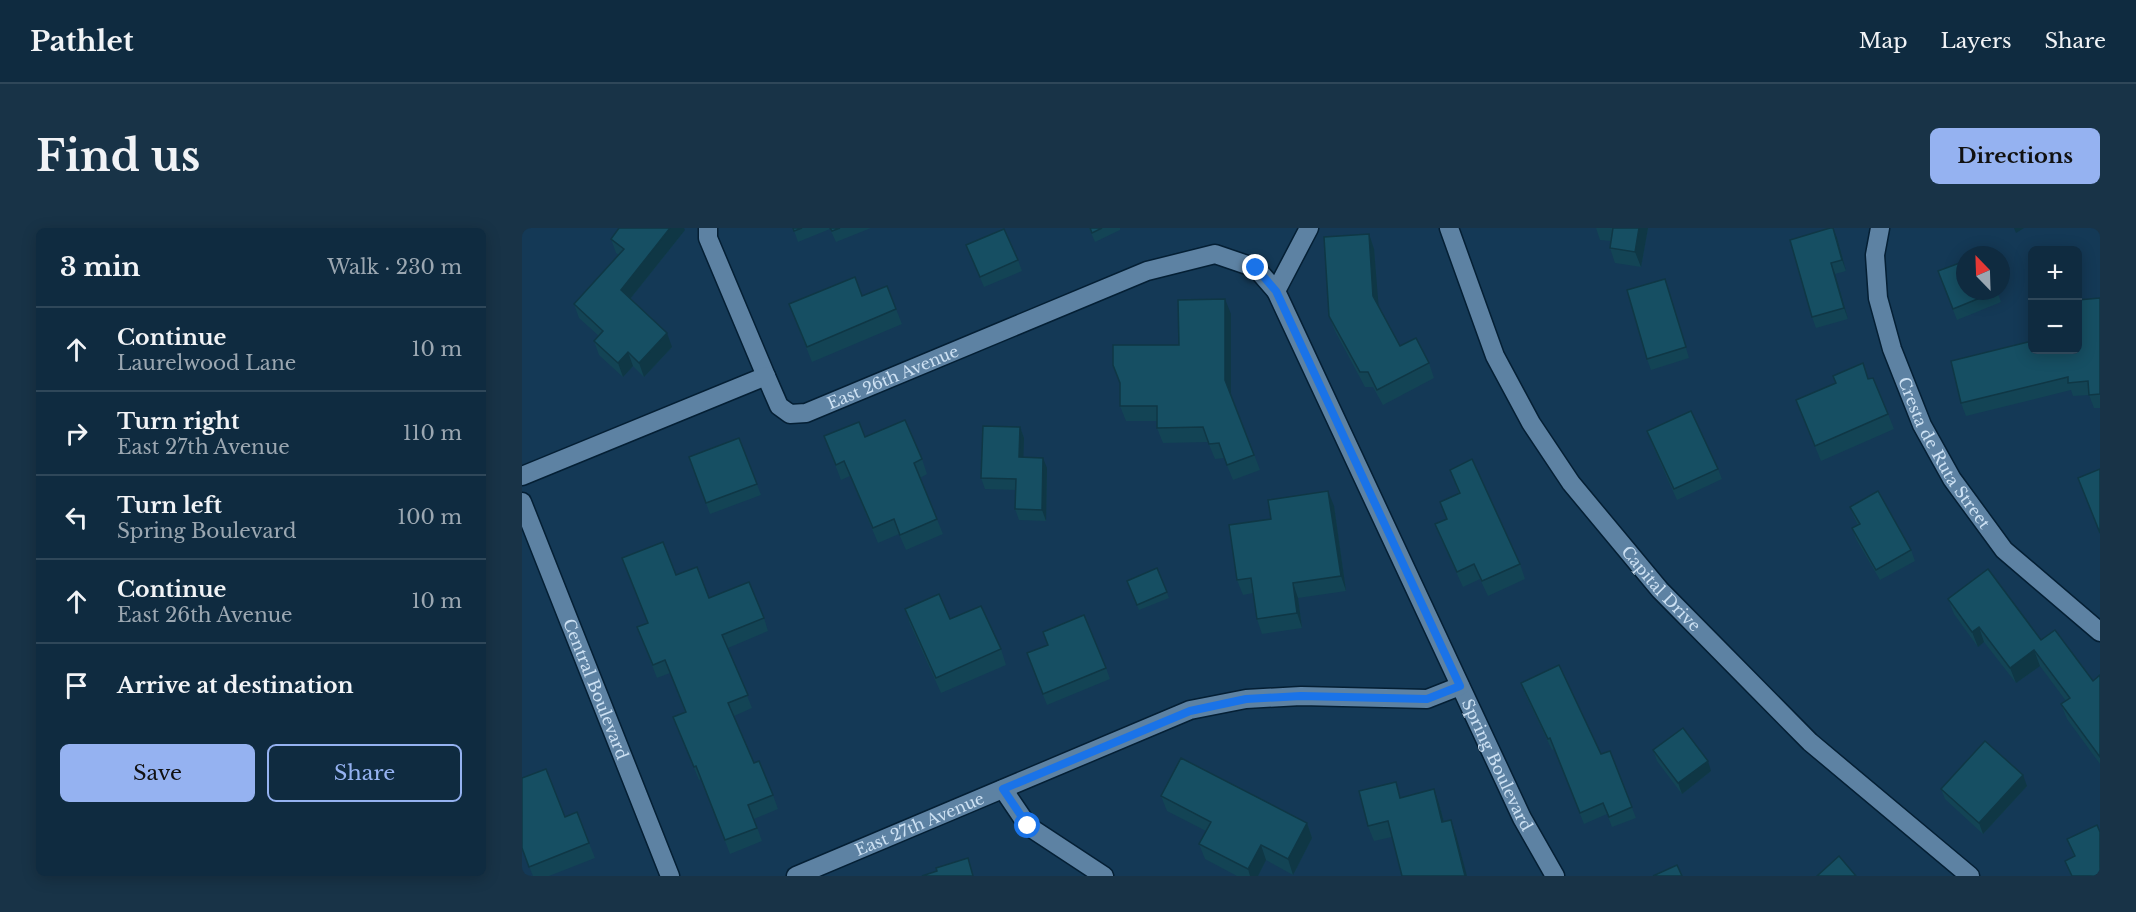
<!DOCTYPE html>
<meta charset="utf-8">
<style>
:root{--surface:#0f2b40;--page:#183347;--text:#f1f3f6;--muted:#9ba7b1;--line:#2f4759;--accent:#95b2f1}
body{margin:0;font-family:"Libre Baskerville",serif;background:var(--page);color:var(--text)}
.controls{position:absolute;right:18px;top:18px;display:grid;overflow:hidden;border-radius:9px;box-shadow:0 3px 15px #0003}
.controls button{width:54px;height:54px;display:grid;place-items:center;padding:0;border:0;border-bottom:2px solid var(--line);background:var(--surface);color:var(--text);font:30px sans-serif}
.compass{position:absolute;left:1434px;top:18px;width:54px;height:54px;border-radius:50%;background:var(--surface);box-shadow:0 3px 15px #0003;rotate:337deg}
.stop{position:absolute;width:18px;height:18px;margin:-14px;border:4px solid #1a73e8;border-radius:50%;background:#fff}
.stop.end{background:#1a73e8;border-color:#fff;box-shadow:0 2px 6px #0008}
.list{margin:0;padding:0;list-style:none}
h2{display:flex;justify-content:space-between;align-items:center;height:78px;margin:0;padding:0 24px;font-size:26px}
h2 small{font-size:20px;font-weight:400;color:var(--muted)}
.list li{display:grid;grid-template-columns:39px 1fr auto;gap:18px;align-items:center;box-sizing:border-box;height:84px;padding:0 24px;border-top:2px solid var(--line)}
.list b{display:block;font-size:22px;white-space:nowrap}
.list p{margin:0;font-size:20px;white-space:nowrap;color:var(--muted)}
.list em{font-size:20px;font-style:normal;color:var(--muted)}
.actions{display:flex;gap:12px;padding:18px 24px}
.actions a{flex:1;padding:14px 0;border:2px solid var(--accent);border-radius:9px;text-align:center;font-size:21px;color:var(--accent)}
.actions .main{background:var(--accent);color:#111}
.icon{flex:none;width:33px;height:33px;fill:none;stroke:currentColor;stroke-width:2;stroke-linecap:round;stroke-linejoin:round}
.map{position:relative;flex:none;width:1578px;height:648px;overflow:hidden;border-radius:9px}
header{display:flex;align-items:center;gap:36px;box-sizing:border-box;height:84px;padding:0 30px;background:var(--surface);border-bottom:2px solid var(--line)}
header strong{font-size:28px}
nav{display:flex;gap:33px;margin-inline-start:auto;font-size:21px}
.intro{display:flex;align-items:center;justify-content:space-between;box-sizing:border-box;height:144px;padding:0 36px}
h1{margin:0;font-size:42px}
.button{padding:15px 27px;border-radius:9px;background:var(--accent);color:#111;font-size:21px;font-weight:700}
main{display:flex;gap:36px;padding:0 36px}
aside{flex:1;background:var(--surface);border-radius:9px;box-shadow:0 3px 15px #0003}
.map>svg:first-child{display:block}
</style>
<header>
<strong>Pathlet</strong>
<nav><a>Map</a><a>Layers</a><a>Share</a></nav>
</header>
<div class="intro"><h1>Find us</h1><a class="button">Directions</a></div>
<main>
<aside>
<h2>3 min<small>Walk · 230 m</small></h2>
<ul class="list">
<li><svg class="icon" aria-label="ahead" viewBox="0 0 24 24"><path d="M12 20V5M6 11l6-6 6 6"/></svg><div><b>Continue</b><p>Laurelwood Lane</p></div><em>10 m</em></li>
<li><svg class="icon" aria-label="right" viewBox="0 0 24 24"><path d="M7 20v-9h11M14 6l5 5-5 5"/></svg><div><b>Turn right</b><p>East 27th Avenue</p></div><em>110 m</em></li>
<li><svg class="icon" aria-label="left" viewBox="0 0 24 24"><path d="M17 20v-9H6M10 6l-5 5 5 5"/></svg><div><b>Turn left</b><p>Spring Boulevard</p></div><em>100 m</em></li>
<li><svg class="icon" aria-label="ahead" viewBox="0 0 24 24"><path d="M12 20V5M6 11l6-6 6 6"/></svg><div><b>Continue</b><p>East 26th Avenue</p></div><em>10 m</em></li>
<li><svg class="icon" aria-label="arrive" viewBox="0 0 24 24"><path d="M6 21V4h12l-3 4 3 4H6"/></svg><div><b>Arrive at destination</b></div></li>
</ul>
<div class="actions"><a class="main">Save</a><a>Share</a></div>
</aside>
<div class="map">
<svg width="1578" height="648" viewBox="0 0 1578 648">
<rect width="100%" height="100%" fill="#143956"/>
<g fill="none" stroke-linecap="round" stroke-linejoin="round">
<g stroke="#041f34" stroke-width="21">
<g id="minor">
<polyline points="186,0 186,10 244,148"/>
<path id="s1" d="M 787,0 L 754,63 L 1000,590 L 1033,648"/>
<path id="s2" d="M 927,0 L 973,128 L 1009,195 L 1049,255 L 1138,362 L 1288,514 L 1448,648"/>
<path id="s3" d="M 1358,0 L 1353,27 L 1356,70 L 1370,121 L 1400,197 L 1430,251 L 1482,322 L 1578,404"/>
<path id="s4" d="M 0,248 L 244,148 L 257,178 L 268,186 L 284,185 L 625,43 L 693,26 L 734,40 L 754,63"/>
<path id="s5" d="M 0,274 L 148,648"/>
<polyline points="481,561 506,598 582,648"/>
<path id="s6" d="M 274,648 L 668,482 L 724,471 L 779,468 L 905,471 L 938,458"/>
</g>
</g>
<use href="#minor" stroke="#5d82a3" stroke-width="18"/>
</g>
<g fill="#134455">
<polygon points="271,0 349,0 314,14 308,1 276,14"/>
<polygon points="567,0 598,0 598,2 573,14"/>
<polygon points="1074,0 1126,0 1119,39 1093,35 1088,20 1089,13 1078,12"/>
<polygon points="163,2 108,71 150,119 122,149 111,138 101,149 77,127 72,113 77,108 57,90 52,76 97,27 94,25 89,11"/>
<polygon points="847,6 852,21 856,77 878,118 907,135 912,150 861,177 851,159 843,159 813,103 807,88"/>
<polygon points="1315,10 1324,43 1313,46 1326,91 1294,100 1290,89"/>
<polygon points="444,17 496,32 500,43 462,59"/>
<polygon points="1416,43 1475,63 1479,74 1435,92"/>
<polygon points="1143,51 1167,130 1129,142 1125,131"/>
<polygon points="340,68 374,81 380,96 290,134 267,76"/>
<polygon points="1578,70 1578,180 1572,180 1567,167 1551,168 1549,162 1444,188 1439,175 1556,122"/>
<polygon points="709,86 709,166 738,242 711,252 702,230 693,231 686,214 641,215 635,200 635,193 604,193 598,178 598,156 657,117"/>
<polygon points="1347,151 1366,186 1372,201 1299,233 1274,172"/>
<polygon points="498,199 502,210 501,229 525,240 524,293 497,292 493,281 494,262 463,261 459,250"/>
<polygon points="1125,203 1196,241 1200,251 1155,272 1129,214"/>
<polygon points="302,208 343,209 400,231 405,246 398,250 421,306 384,322 377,306 356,315 328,248 319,252"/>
<polygon points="217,210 239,267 188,286 167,229"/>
<polygon points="928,242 998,336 1003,351 966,368 958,351 941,359 919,311 913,296 924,291 918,274 937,266"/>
<polygon points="812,278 824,363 776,370 780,400 740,406 735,391 731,365 721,367 715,352 749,291"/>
<polygon points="1328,279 1389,322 1393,333 1358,352 1334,311 1330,300 1336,297 1332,289"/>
<polygon points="635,340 647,370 617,382 605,353"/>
<polygon points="154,347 187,370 242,390 246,403 206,420 230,480 212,488 232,535 251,567 256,581 232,591 240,613 208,626 179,551 177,552 151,489 163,484 148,445 135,450 115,399 125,395"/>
<polygon points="1426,371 1519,412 1571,453 1578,447 1578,536 1545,491 1539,476 1544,473 1518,438 1494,455 1462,414 1456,419 1432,386"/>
<polygon points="383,381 428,391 479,421 484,437 419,465 388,396"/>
<polygon points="509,436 584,440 588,451 525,477"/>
<polygon points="999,455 1079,526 1088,523 1114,590 1090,599 1085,586 1062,596 1032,521 1030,522 1003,466"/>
<polygon points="1131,522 1189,543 1160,566 1135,533"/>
<polygon points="1505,558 1461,606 1423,571 1419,561"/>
<polygon points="912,561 917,576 922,594 929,592 934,607 870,609 852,613 846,598 879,570"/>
<polygon points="639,568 785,595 790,610 771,647 744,632 736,648 715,648 683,631 677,616 684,603 645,583"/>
<polygon points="43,589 67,615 73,630 27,648 11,648 0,621"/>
<polygon points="1545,611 1578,648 1549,648 1543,633 1552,629"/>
</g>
<g fill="#0f3745">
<polygon points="148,0 162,0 163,2 104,76 99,62"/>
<polygon points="1117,0 1126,0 1119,39 1113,24"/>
<polygon points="1311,0 1315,10 1324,43 1320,32"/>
<polygon points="1492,0 1502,0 1494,5"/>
<polygon points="847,6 852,21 857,83 851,68"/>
<polygon points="1309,35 1313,46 1326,91 1322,80"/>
<polygon points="703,71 709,86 709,167 703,152"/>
<polygon points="145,105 150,119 122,149 117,135"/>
<polygon points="106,124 111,138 101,149 96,135"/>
<polygon points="498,199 502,210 501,240 497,229"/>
<polygon points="521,230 525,240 524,293 520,282"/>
<polygon points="806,263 812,278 824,363 819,348"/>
<polygon points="771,355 776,370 780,400 775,385"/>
<polygon points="1457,399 1462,414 1456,419 1450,404"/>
<polygon points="1512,422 1518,438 1494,455 1488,440"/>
<polygon points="1186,533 1189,543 1160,566 1156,555"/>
<polygon points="1501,547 1505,558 1461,606 1457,595"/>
<polygon points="912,561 917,576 926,609 920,594"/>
<polygon points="929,592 934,607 945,648 943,648"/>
<polygon points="785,595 790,610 771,647 766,631"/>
<polygon points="739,617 744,632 736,648 728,648 726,641"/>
</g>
<g fill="#164f63" stroke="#0f3745" stroke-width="1.5">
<polygon points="97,0 148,0 99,62 145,105 117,135 106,124 96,135 72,113 81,103 52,76 102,21 89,11"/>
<polygon points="271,0 280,0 272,3"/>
<polygon points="308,0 318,0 310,3"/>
<polygon points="568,0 580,0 570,5"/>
<polygon points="1091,0 1117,0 1113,24 1088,20"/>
<polygon points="1308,0 1311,0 1320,32 1309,35 1322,80 1290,89 1268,12"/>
<polygon points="482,1 496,32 458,49 444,17"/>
<polygon points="847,6 851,68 878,118 894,110 907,135 855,162 846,144 838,144 807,88 802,9"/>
<polygon points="1443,33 1443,63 1475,63 1431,81 1416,43"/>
<polygon points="333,49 340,68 365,58 374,81 285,119 267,76"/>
<polygon points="1143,51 1164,119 1125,131 1105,62"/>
<polygon points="1578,70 1578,166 1567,167 1566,153 1546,155 1546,149 1439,175 1429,133 1510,113 1510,122 1556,122 1556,72"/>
<polygon points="703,71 703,152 732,227 705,237 697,215 687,216 681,199 635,200 635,178 598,178 598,155 591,137 591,117 657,117 656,72"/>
<polygon points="1341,135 1346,151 1351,150 1366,186 1293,218 1274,172 1314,155 1311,148"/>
<polygon points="1169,183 1196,241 1152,261 1125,203"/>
<polygon points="383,192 400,231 392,235 415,291 378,307 372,291 351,300 322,233 314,237 302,208 337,194 343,209"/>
<polygon points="461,198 498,199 497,229 521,230 520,282 493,281 494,251 459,250"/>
<polygon points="217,210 235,256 184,275 167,229"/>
<polygon points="950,231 998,336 960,353 952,336 935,344 913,296 925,291 918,274 938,265 928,242"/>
<polygon points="1578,241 1578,305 1556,250"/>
<polygon points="806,263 819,348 771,355 775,385 735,391 729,350 715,352 707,297 749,291 746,272"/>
<polygon points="1356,263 1389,322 1354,342 1330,300 1338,296 1328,279"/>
<polygon points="141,314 154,347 175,339 187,370 227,354 242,390 200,407 226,467 206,475 232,535 237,533 251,567 226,577 235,600 203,612 174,538 172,539 151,489 164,484 143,432 131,437 115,399 126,395 100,330"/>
<polygon points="635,340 645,364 615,377 605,353"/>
<polygon points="1466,341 1519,412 1533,402 1571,453 1578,447 1578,529 1539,476 1548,470 1512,422 1488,440 1457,399 1450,404 1426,371"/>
<polygon points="417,366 428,391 459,378 479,421 414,450 383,381"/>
<polygon points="562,387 584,440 521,466 505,425 526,417 521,404"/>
<polygon points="1037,437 1079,526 1088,523 1110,579 1087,589 1081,575 1058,585 1028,510 1026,511 999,455"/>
<polygon points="1161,500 1186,533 1156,555 1131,522"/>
<polygon points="1463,513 1501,547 1457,595 1419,561"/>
<polygon points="659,530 785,595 766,631 739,617 726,641 677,616 689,594 639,568"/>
<polygon points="24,541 43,589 55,584 67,615 7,639 0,620 0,550"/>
<polygon points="874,554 878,570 912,561 920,594 929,592 943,648 880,648 866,593 846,598 837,563"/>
<polygon points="1575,597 1578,604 1578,648 1550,648 1543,633 1553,628 1545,611"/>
<polygon points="1317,628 1334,648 1295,648"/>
<polygon points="446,630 451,648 400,648 415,643 414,640"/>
<polygon points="1155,637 1160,648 1131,648"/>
</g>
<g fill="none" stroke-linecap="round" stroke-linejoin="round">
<polyline stroke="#1a73e8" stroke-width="8" points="506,598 481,561 668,483 724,471 779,468 905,471 938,458 754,63 734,40"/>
</g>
<g text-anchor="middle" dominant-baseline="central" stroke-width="4.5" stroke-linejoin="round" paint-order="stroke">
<g font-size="16" fill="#cde1f3" stroke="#082e4a">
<text stroke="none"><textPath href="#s4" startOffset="420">East 26th Avenue</textPath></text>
<text stroke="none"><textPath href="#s3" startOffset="240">Cresta de Ruta Street</textPath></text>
<text stroke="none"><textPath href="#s2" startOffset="423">Capital Drive</textPath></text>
<text stroke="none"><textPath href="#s5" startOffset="201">Central Boulevard</textPath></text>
<text stroke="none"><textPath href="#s1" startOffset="594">Spring Boulevard</textPath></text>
<text stroke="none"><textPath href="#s6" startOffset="134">East 27th Avenue</textPath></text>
</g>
</g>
</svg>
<div class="controls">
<button>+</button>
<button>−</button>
</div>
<svg class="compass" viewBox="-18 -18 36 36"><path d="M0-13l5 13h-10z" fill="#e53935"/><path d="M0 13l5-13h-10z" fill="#9ba7b1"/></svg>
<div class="stop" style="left:506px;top:598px"></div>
<div class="stop end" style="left:734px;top:40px"></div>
</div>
</main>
